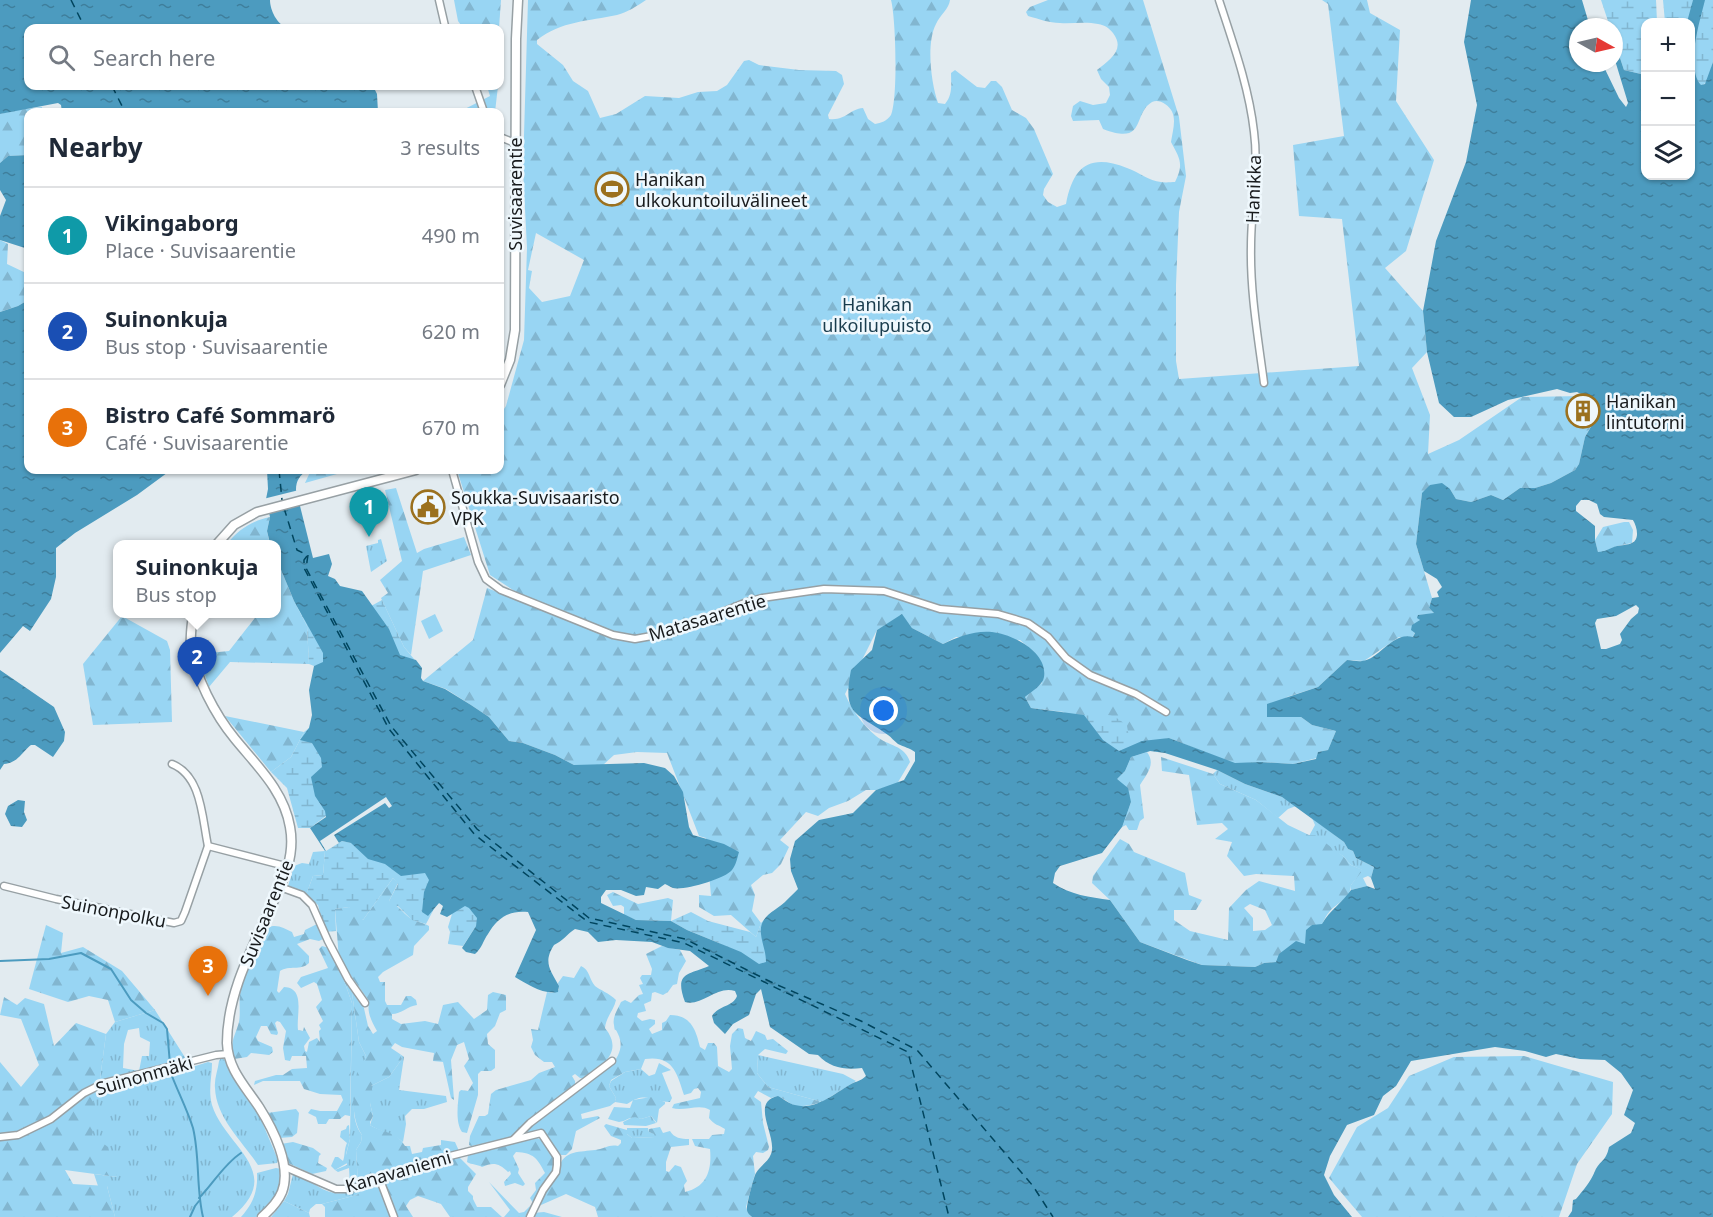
<!DOCTYPE html>
<meta charset="utf-8">
<style>
:root{--surface:#fff;--page:#f2f2f3;--text:#1f2937;--muted:#747a83;--line:#e0e1e3;--accent:#0f766e}
body{margin:0;font-family:"Noto Sans",sans-serif;background:var(--page);color:var(--text)}
.controls{position:absolute;right:18px;top:18px;display:grid;overflow:hidden;border-radius:12px;box-shadow:0 2px 4px #0004}
.controls button{width:54px;height:54px;display:grid;place-items:center;padding:0;border:0;border-bottom:2px solid var(--line);background:var(--surface);color:var(--text);font:30px sans-serif}
.compass{position:absolute;left:1569px;top:18px;width:54px;height:54px;border-radius:50%;background:var(--surface);box-shadow:0 2px 4px #0004;rotate:98deg}
.you{position:absolute;left:884px;top:711px;width:21px;height:21px;margin:-15px;border:4px solid #fff;border-radius:50%;background:#1a73e8;box-shadow:0 0 0 9px #1a73e833}
.badge{display:grid;place-items:center;width:39px;height:39px;border-radius:50%;background:var(--accent);color:#fff;font-size:20px;font-weight:700}
.pin{position:absolute;translate:-50% -50px;filter:drop-shadow(0 2px 3px #0008)}
.pin::after{content:'';position:absolute;top:32px;width:21px;height:18px;background:inherit;clip-path:polygon(0 0,100% 0,50% 100%)}
.popup{position:absolute;left:113px;top:540px;width:168px;height:78px;box-sizing:border-box;display:grid;place-content:center;border-radius:12px;background:var(--surface);filter:drop-shadow(0 2px 4px #0005);font-size:20px;white-space:nowrap;color:var(--muted)}
.popup b{font-size:22px;color:var(--text)}
.popup::after{content:'';position:absolute;left:50%;top:100%;margin-left:-12px;border:12px solid transparent;border-top-color:var(--surface)}
.list{margin:0;padding:0;list-style:none}
h2{display:flex;justify-content:space-between;align-items:center;height:78px;margin:0;padding:0 24px;font-size:26px}
h2 small{font-size:20px;font-weight:400;color:var(--muted)}
.list li{display:grid;grid-template-columns:39px 1fr auto;gap:18px;align-items:center;box-sizing:border-box;height:96px;padding:0 24px;border-top:2px solid var(--line)}
.list b{display:block;font-size:22px;white-space:nowrap}
.list p{margin:0;font-size:20px;white-space:nowrap;color:var(--muted)}
.list em{font-size:20px;font-style:normal;color:var(--muted)}
.icon{flex:none;width:33px;height:33px;fill:none;stroke:currentColor;stroke-width:2;stroke-linecap:round;stroke-linejoin:round}
.map{position:relative;flex:none;width:1713px;height:1217px;overflow:hidden}
.search{position:absolute;background:var(--surface);box-shadow:0 2px 4px #0004;left:24px;top:24px;width:480px;height:66px;display:flex;align-items:center;gap:15px;box-sizing:border-box;padding:0 21px;border-radius:12px;color:var(--muted);font-size:22px}
.panel{position:absolute;background:var(--surface);box-shadow:0 2px 4px #0004;left:24px;top:108px;width:480px;height:366px;border-radius:12px}
.map>svg:first-child{display:block}
</style>
<div class="map">
<svg width="1713" height="1217" viewBox="0 0 1713 1217">
<defs>
<pattern id="grass-tufts" width="24" height="20" patternUnits="userSpaceOnUse" patternTransform="scale(1.5)"><rect width="24" height="20" fill="#98d5f3"/><path d="M3 7l-1-3M5 7V3M7 7l1-3M15 17l-1-3M17 17v-4M19 17l1-3" fill="none" stroke="#82b6d0"/></pattern>
<pattern id="forest-firs" width="22" height="20" patternUnits="userSpaceOnUse" patternTransform="scale(1.5)"><rect width="22" height="20" fill="#98d5f3"/><path d="M5 1l3.5 6h-7zM16 11l3.5 6h-7z" fill="#82b6d0"/></pattern>
<pattern id="wetland-marsh" width="20" height="14" patternUnits="userSpaceOnUse" patternTransform="scale(1.5)"><rect width="20" height="14" fill="#98d5f3"/><path d="M1 5h8M5 5V1M11 12h8M15 12V8" fill="none" stroke="#82b6d0"/></pattern>
<pattern id="water-ripples" width="26" height="14" patternUnits="userSpaceOnUse" patternTransform="scale(1.5)"><rect width="26" height="14" fill="#4c9bbf"/><path d="M2 4q2-2 4 0t4 0M15 11q2-2 4 0t4 0" fill="none" stroke="#3e7e9b"/></pattern>
</defs>
<rect width="100%" height="100%" fill="#e2ebf0"/>
<g fill="url(#grass-tufts)" fill-rule="evenodd">
<polygon points="381,539 387,561 371,572 366,546 378,543 378,540"/>
<polygon points="1217,770 1245,784 1282,797 1296,806 1288,809 1278,818 1256,800 1220,784 1213,774"/>
<polygon points="1312,818 1344,842 1348,849 1353,851 1356,858 1374,867 1371,878 1368,876 1363,878 1367,886 1351,890 1351,885 1362,870 1351,865 1343,856 1309,836 1315,825"/>
<polygon points="325,851 323,875 313,876 306,895 288,886 294,866 302,863 309,864 313,852"/>
<path d="M 341,972 L 351,986 L 359,1042 L 366,1056 C 359,1080 345,1112 362,1135 L 361,1142 L 356,1150 L 358,1184 L 350,1186 L 349,1168 L 338,1172 L 335,1170 L 347,1165 L 346,1155 L 350,1139 L 352,1003 Z"/>
<path d="M 155,1010 L 186,1059 L 139,1071 L 138,1081 L 167,1075 L 208,1062 L 212,1063 C 212,1077 208,1090 212,1105 C 225,1147 287,1172 232,1217 L 115,1217 L 107,1186 L 98,1186 L 94,1174 L 117,1177 L 92,1135 L 86,1089 L 100,1079 L 106,1034 L 115,1022 ZM 139,1028 L 140,1037 L 150,1042 L 149,1056 L 142,1056 L 139,1071 L 123,1068 L 124,1044 L 128,1030 Z"/>
<path d="M 400,1054 L 404,1057 L 399,1090 L 446,1096 L 447,1102 L 424,1109 L 412,1109 L 405,1116 L 406,1124 L 403,1142 C 390,1131 382,1133 370,1125 L 373,1116 L 370,1103 L 371,1086 L 389,1077 L 402,1059 Z"/>
<polygon points="758,1055 843,1074 856,1081 822,1102 768,1087 757,1073"/>
<path d="M 221,1058 L 225,1060 L 232,1075 L 260,1117 L 278,1160 L 277,1163 L 258,1165 C 243,1142 216,1118 215,1088 C 214,1079 218,1070 219,1061 Z"/>
<path d="M 659,1063 L 671,1070 L 662,1073 L 672,1098 L 670,1102 C 652,1101 645,1091 627,1104 L 615,1102 L 616,1098 L 609,1086 L 611,1081 L 625,1072 L 641,1069 L 649,1076 L 655,1074 Z"/>
<polygon points="635,1116 641,1119 651,1116 656,1123 646,1126 624,1125 623,1122"/>
<polygon points="627,1128 648,1128 649,1132 655,1134 656,1137 632,1138 627,1134"/>
<path d="M 276,1168 L 281,1169 C 281,1191 272,1203 256,1217 L 241,1217 C 253,1204 258,1191 257,1173 Z"/>
<path d="M 293,1174 C 323,1185 325,1200 360,1190 L 357,1195 L 322,1204 L 316,1204 L 310,1209 L 309,1213 L 284,1201 L 288,1194 Z"/>
</g>
<g fill="url(#forest-firs)" fill-rule="evenodd">
<polygon points="454,0 501,0 499,28 463,28 458,21"/>
<path d="M 528,0 L 646,0 C 637,6 628,12 617,15 C 589,21 561,21 537,40 L 537,44 L 563,65 L 573,81 L 588,91 L 600,118 L 616,114 L 645,96 L 679,98 L 698,92 L 717,91 L 727,85 L 744,61 L 749,60 L 759,65 L 799,70 L 836,71 L 842,75 L 844,84 L 828,115 L 829,119 C 846,121 849,109 863,108 L 868,119 L 875,124 C 881,123 887,121 891,115 C 898,99 896,18 891,0 L 950,0 C 949,9 940,15 936,24 C 926,43 931,83 938,103 L 945,104 C 953,94 951,85 951,73 L 955,70 L 977,87 L 985,88 L 991,81 L 996,81 L 1002,87 L 1012,110 L 1026,118 L 1034,129 L 1053,174 L 1044,189 L 1043,195 L 1048,202 L 1057,207 L 1066,204 C 1073,167 1089,153 1127,168 C 1139,172 1149,181 1161,182 C 1166,183 1171,182 1175,182 C 1184,164 1180,159 1171,142 C 1173,128 1179,113 1165,104 C 1161,101 1156,100 1152,102 C 1132,114 1147,146 1103,129 L 1099,120 L 1073,121 L 1071,116 L 1073,106 L 1080,101 L 1093,105 L 1106,103 L 1110,95 L 1109,87 L 1101,79 L 1097,70 C 1109,60 1126,50 1113,33 C 1109,28 1105,25 1098,24 C 1085,21 1073,24 1060,23 C 1049,23 1039,19 1028,16 L 1026,12 L 1030,7 L 1048,0 L 1143,0 L 1179,117 L 1186,176 L 1179,212 L 1176,285 L 1176,361 L 1179,379 L 1359,366 L 1342,219 L 1299,216 L 1293,145 L 1344,136 L 1328,4 L 1322,0 L 1367,0 L 1370,13 L 1400,30 L 1396,101 L 1434,160 L 1406,251 L 1385,268 L 1423,311 L 1427,352 L 1412,368 L 1430,415 L 1428,454 L 1459,440 L 1522,397 L 1583,396 L 1590,411 L 1596,417 L 1585,437 L 1579,464 L 1575,470 L 1551,483 L 1535,488 L 1520,488 L 1503,500 L 1491,495 L 1471,502 L 1456,499 L 1450,489 L 1422,493 L 1416,544 L 1432,598 L 1429,608 L 1435,614 L 1418,615 L 1420,620 L 1413,637 L 1399,637 L 1364,661 L 1347,660 L 1318,687 L 1287,697 L 1267,717 L 1301,717 L 1312,725 L 1336,731 L 1328,750 L 1318,752 L 1317,758 L 1293,764 L 1260,762 L 1235,764 L 1169,738 L 1119,751 L 1064,712 L 1031,708 L 1025,697 L 1042,683 L 1042,664 L 1034,652 L 1020,640 L 956,637 L 943,644 L 912,628 L 902,615 L 877,630 L 845,694 C 852,710 862,724 876,736 C 888,746 905,745 910,762 L 897,784 L 876,790 L 866,790 L 848,801 L 829,808 L 818,816 L 806,812 L 780,840 L 789,847 L 781,864 L 772,873 L 763,875 L 751,885 L 755,895 L 752,911 L 761,923 L 756,937 L 731,915 L 714,916 L 699,907 L 699,895 L 711,896 L 706,838 L 699,836 L 667,753 L 637,752 L 614,755 L 603,765 L 574,765 L 555,755 L 523,743 L 509,741 L 489,717 L 471,705 L 446,689 L 423,681 L 473,640 L 487,588 L 515,599 L 519,594 L 490,575 L 457,470 L 500,470 L 500,415 L 506,406 L 524,340 L 527,248 L 523,169 ZM 536,233 L 584,260 L 570,296 L 542,302 L 529,288 L 532,271 L 528,270 Z"/>
<polygon points="487,86 498,86 495,112 459,112 490,96"/>
<polygon points="42,107 43,112 28,112 28,155 8,156 0,163 0,114 16,110"/>
<polygon points="0,240 8,244 7,264 28,274 28,300 18,306 0,312"/>
<polygon points="311,470 345,470 344,472 305,483"/>
<polygon points="396,488 417,553 424,549 464,537 471,555 423,571 411,655 404,647 381,598 388,593 380,580 402,561 385,490"/>
<path d="M 270,517 L 267,531 L 270,544 L 227,544 C 238,530 251,521 270,517 Z"/>
<polygon points="1624,522 1629,522 1633,530 1632,543 1617,546 1601,553 1598,552 1595,540 1603,527"/>
<polygon points="277,560 294,601 307,626 309,664 230,662 209,687 198,654 229,651 258,614 276,614"/>
<polygon points="122,616 167,641 170,650 172,722 93,725 83,664"/>
<polygon points="225,716 304,732 291,757 271,772"/>
<path d="M 1147,752 C 1156,764 1147,774 1140,785 L 1144,818 L 1140,821 L 1137,830 L 1129,830 L 1126,825 L 1122,827 L 1131,802 L 1117,779 L 1125,771 L 1131,757 Z"/>
<path d="M 1161,757 L 1213,774 L 1220,784 L 1256,800 L 1288,825 L 1309,835 L 1315,835 L 1343,856 L 1351,865 L 1363,870 L 1351,885 C 1351,898 1337,903 1330,911 C 1326,915 1324,920 1322,925 L 1312,925 L 1305,944 L 1276,962 L 1264,963 L 1255,967 L 1202,965 L 1140,942 L 1110,900 L 1092,883 L 1093,876 L 1120,839 L 1129,844 L 1134,852 L 1185,873 L 1189,895 L 1202,900 L 1196,910 L 1174,910 L 1174,920 L 1190,931 L 1228,940 L 1229,908 L 1246,890 L 1259,881 L 1295,891 L 1294,876 L 1256,874 L 1244,876 L 1227,856 L 1232,842 L 1215,839 L 1228,829 L 1222,823 L 1197,825 L 1189,775 L 1162,771 ZM 1250,904 L 1265,910 L 1272,925 L 1265,930 L 1253,931 L 1253,918 L 1244,908 Z"/>
<path d="M 393,878 L 398,883 L 389,901 C 398,905 402,912 410,918 C 415,922 423,922 429,926 L 429,930 L 414,946 L 413,955 L 383,972 L 378,977 L 380,982 L 385,982 L 385,1001 L 387,1005 L 401,1005 L 406,996 L 411,996 L 416,1000 L 417,1005 C 408,1006 401,1014 392,1014 L 392,1019 L 401,1024 L 425,1021 L 438,1024 L 443,1005 L 458,1002 L 474,1019 L 487,1010 L 488,995 L 493,992 L 506,995 L 506,1010 L 500,1013 L 495,1026 L 487,1034 L 488,1044 L 495,1050 L 495,1068 L 491,1071 L 481,1071 L 478,1074 L 478,1095 L 467,1133 L 462,1132 C 455,1122 458,1104 459,1092 L 461,1090 L 468,1091 L 473,1083 L 464,1066 L 469,1059 L 464,1042 L 457,1045 L 451,1060 L 454,1100 L 451,1098 L 443,1062 L 433,1061 L 434,1053 L 402,1047 L 395,1043 L 391,1048 L 400,1054 L 402,1059 L 389,1077 L 371,1086 L 374,1097 L 370,1103 L 373,1116 L 370,1122 L 370,1125 C 382,1133 397,1131 405,1146 L 410,1146 L 412,1154 L 422,1152 L 423,1148 L 441,1145 L 441,1140 L 455,1142 L 459,1151 L 358,1184 L 356,1150 L 361,1142 L 362,1135 C 351,1119 352,1091 357,1073 C 359,1067 364,1063 366,1056 L 359,1042 L 351,986 L 363,1004 L 368,1026 L 373,1034 L 377,1031 C 371,1020 367,1013 369,1001 L 339,959 L 335,909 L 349,907 L 363,920 Z"/>
<polygon points="613,892 638,904 668,898 673,900 671,921 636,920 624,915 624,907 621,905 613,906 607,895"/>
<path d="M 319,923 L 325,938 L 319,941 L 310,939 L 297,944 L 309,956 L 309,963 C 301,971 289,965 280,971 L 277,991 L 279,993 L 284,987 C 306,988 296,1015 298,1030 L 303,1031 L 304,1027 L 310,1038 L 304,1046 L 305,1051 L 307,1052 L 309,1042 L 317,1038 L 320,1042 L 319,1031 L 321,1029 L 319,1025 L 323,1021 L 316,1007 L 322,1000 L 317,984 L 314,982 L 301,988 L 297,983 L 301,977 L 328,968 L 319,949 L 322,946 L 329,948 L 341,972 L 352,1003 L 350,1116 L 345,1115 L 340,1119 L 329,1119 L 326,1124 L 318,1124 L 316,1117 L 308,1113 L 311,1109 L 320,1111 L 337,1111 L 343,1100 L 341,1095 L 320,1094 L 304,1089 L 300,1081 L 263,1081 L 254,1085 L 255,1081 L 276,1075 L 283,1075 L 292,1069 L 307,1068 L 306,1056 L 292,1056 L 290,1061 L 285,1060 L 283,1048 L 286,1031 L 280,1022 L 277,1021 L 275,1023 L 278,1033 L 277,1035 L 271,1034 L 267,1026 L 261,1026 L 256,1037 L 258,1041 L 272,1047 L 273,1052 L 269,1055 L 251,1053 L 247,1057 L 234,1059 C 229,1042 235,1037 239,1022 C 241,1011 238,1000 241,989 C 246,968 258,948 267,928 C 276,923 284,928 292,932 L 294,937 L 304,934 L 305,930 Z"/>
<polygon points="46,925 63,933 61,953 83,947 122,971 155,1010 115,1022 108,1000 89,996 68,1002 29,989"/>
<path d="M 662,946 L 680,950 L 686,961 L 679,973 L 677,984 L 673,985 L 668,992 L 663,995 L 655,992 L 652,993 L 651,1001 L 644,1004 L 646,1011 L 638,1013 L 637,1017 L 642,1021 L 650,1019 L 655,1020 L 655,1024 L 649,1029 L 652,1034 L 662,1030 L 662,1023 L 666,1021 L 670,1015 C 691,1015 696,1030 700,1047 L 705,1050 L 708,1043 L 714,1043 L 717,1047 L 718,1066 L 729,1072 L 732,1069 L 730,1046 L 732,1034 L 738,1028 L 743,1029 L 745,1038 L 751,1041 L 756,1031 L 765,1035 L 767,1040 L 773,1039 L 788,1051 L 786,1054 L 765,1049 L 758,1055 L 757,1073 L 768,1087 L 822,1102 C 814,1104 805,1107 797,1106 C 787,1104 782,1093 771,1098 L 758,1091 L 754,1097 L 761,1102 L 763,1123 L 769,1147 L 768,1150 L 763,1153 L 756,1152 L 753,1156 L 755,1174 L 746,1207 L 748,1213 L 752,1217 L 598,1217 L 595,1207 L 566,1194 L 541,1205 L 538,1203 L 533,1213 L 544,1212 L 562,1217 L 504,1217 L 510,1210 L 489,1182 L 519,1213 L 524,1212 L 533,1203 L 530,1198 L 536,1190 L 535,1183 L 545,1173 C 537,1158 534,1153 516,1152 L 513,1156 L 519,1169 L 518,1173 L 525,1184 L 523,1186 L 515,1183 L 505,1186 L 504,1182 L 511,1174 L 510,1171 L 508,1172 C 499,1163 493,1162 482,1167 C 477,1164 472,1165 467,1162 L 468,1155 L 537,1138 L 544,1141 L 559,1168 C 563,1150 581,1152 595,1150 C 604,1149 609,1144 618,1146 L 621,1143 L 621,1140 L 611,1136 L 604,1126 L 606,1124 L 627,1130 L 627,1134 L 632,1138 L 655,1137 L 654,1134 L 649,1132 L 649,1129 L 660,1127 L 663,1133 L 670,1131 C 674,1138 681,1139 689,1139 L 689,1145 L 671,1147 L 666,1162 L 666,1171 L 669,1172 L 675,1165 L 681,1167 L 687,1181 L 684,1185 L 685,1192 C 707,1187 712,1170 710,1149 L 695,1146 L 692,1139 L 709,1139 L 712,1135 L 724,1134 L 725,1129 C 719,1125 714,1125 709,1118 L 710,1110 C 699,1103 684,1112 672,1108 L 674,1104 L 700,1098 L 701,1092 L 698,1088 L 694,1089 L 691,1093 L 684,1095 C 677,1073 673,1055 645,1059 L 641,1069 L 625,1072 L 611,1080 L 609,1086 L 616,1098 L 615,1102 L 610,1106 L 581,1114 L 582,1119 L 598,1116 L 600,1118 L 576,1131 L 572,1149 L 566,1155 L 561,1155 L 541,1130 L 522,1136 L 534,1122 L 611,1066 C 619,1056 624,1046 618,1034 C 615,1026 615,1034 614,1025 C 612,1017 618,1009 621,1002 L 625,1000 L 631,1003 L 639,995 L 643,994 L 639,985 L 643,984 L 640,978 L 642,975 L 651,975 L 652,969 L 646,954 Z"/>
<path d="M 581,966 C 590,970 589,979 595,986 C 600,990 609,993 616,1000 C 614,1010 606,1017 605,1028 C 624,1052 603,1064 585,1079 L 580,1078 L 575,1074 L 572,1076 L 575,1081 L 575,1086 L 513,1138 L 471,1146 L 469,1145 L 470,1136 L 479,1116 L 485,1116 L 488,1114 L 491,1094 L 496,1090 L 531,1080 L 539,1073 L 555,1067 L 552,1062 L 544,1062 L 535,1055 L 531,1047 L 533,1040 L 531,1029 L 538,1030 L 547,992 L 552,993 L 559,990 L 558,983 L 563,976 L 574,978 Z"/>
<polygon points="4,997 17,1005 25,998 44,1004 54,1046 76,1023 106,1034 100,1079 86,1089 99,1113 92,1135 108,1147 117,1177 65,1170 73,1184 107,1186 115,1217 0,1217 0,1062 21,1087 39,1065 21,1019 0,1015"/>
<polygon points="1524,1056 1613,1082 1612,1114 1577,1164 1559,1217 1362,1217 1329,1178 1357,1127 1388,1108 1409,1076 1454,1057"/>
<path d="M 651,1097 L 665,1102 L 665,1104 L 659,1109 L 657,1123 L 651,1116 L 641,1119 C 631,1114 628,1121 619,1122 L 608,1119 L 614,1107 L 630,1108 L 633,1100 Z"/>
<polygon points="296,1109 299,1113 297,1133 292,1137 279,1138 267,1113"/>
<path d="M 349,1125 L 350,1139 L 346,1154 L 349,1162 L 335,1170 L 331,1166 L 335,1157 L 338,1157 L 343,1161 C 345,1157 344,1149 347,1143 L 340,1137 L 341,1131 L 346,1129 L 347,1126 Z"/>
<polygon points="293,1142 313,1148 321,1154 319,1156 318,1163 327,1168 326,1171 312,1174 288,1163 281,1144"/>
<polygon points="459,1157 476,1174 468,1187 468,1191 473,1196 473,1199 477,1207 491,1207 502,1217 450,1217 441,1204 418,1196 410,1200 406,1206 413,1217 398,1217 384,1182 385,1180"/>
<polygon points="376,1187 379,1188 390,1217 325,1217 325,1207 322,1204 357,1195 360,1190"/>
<polygon points="284,1201 309,1213 310,1217 271,1217"/>
</g>
<g fill="url(#wetland-marsh)">
<polygon points="1601,0 1656,0 1657,22 1646,22 1645,75 1624,70 1614,40 1614,27 1610,27"/>
<polygon points="1663,0 1693,0 1691,24 1665,22"/>
<polygon points="1701,0 1713,0 1713,62 1707,82 1701,86 1695,76 1695,39"/>
<polygon points="382,600 404,647 414,659 390,674 344,621"/>
<polygon points="294,601 342,658 314,666 309,664 307,626"/>
<path d="M 1064,712 C 1071,713 1078,715 1085,715 C 1104,715 1111,711 1127,726 L 1129,737 L 1137,743 L 1142,741 L 1150,751 L 1131,757 L 1125,771 L 1117,779 C 1137,796 1130,805 1122,827 L 1114,820 Z"/>
<polygon points="309,728 351,797 310,828 298,828 287,788 271,772 291,757 304,732"/>
<polygon points="342,841 421,857 439,903 436,905 426,924 412,920 398,906 390,906 389,901 398,884 393,878 363,920 352,914 349,907 335,909 336,931 325,932 318,905 306,895 313,876 323,875 325,851"/>
<polygon points="500,871 476,926 463,946 448,944 450,932 448,927 452,914 450,915"/>
<polygon points="691,912 708,921 750,932 756,937 761,923 768,916 771,971 719,943 687,930 671,921"/>
</g>
<polygon fill="#98d5f3" points="435,614 443,631 429,639 421,621"/>
<g fill="url(#water-ripples)" fill-rule="evenodd">
<path d="M 0,0 L 270,0 C 270,10 277,25 288,28 L 28,28 L 28,86 L 373,86 L 377,94 L 378,112 L 62,112 L 61,105 L 58,103 L 0,114 Z"/>
<path d="M 1471,0 L 1582,0 L 1590,27 L 1578,27 L 1578,63 L 1602,63 L 1619,98 L 1626,107 L 1628,103 L 1614,57 L 1614,40 L 1624,70 L 1645,75 L 1646,176 L 1690,176 L 1690,22 L 1687,22 L 1693,0 L 1705,0 C 1700,21 1685,67 1701,85 L 1705,84 L 1713,62 L 1713,1217 L 1568,1217 L 1572,1211 L 1573,1200 L 1576,1199 C 1584,1189 1590,1183 1595,1171 C 1600,1160 1606,1162 1609,1147 L 1631,1133 L 1635,1123 L 1624,1115 L 1633,1090 L 1621,1073 L 1605,1060 L 1580,1059 L 1556,1054 L 1546,1057 L 1525,1051 L 1495,1047 L 1411,1061 L 1396,1086 L 1383,1096 L 1374,1115 L 1347,1125 L 1330,1156 L 1324,1175 L 1334,1195 L 1352,1217 L 752,1217 C 750,1215 747,1213 747,1210 C 746,1206 754,1176 756,1173 C 760,1166 768,1162 771,1154 C 778,1137 749,1102 778,1096 C 784,1099 789,1104 795,1105 C 816,1111 836,1092 853,1083 C 858,1081 862,1080 866,1076 L 862,1068 C 845,1070 830,1068 818,1055 L 809,1054 L 770,1027 L 761,989 L 756,994 L 749,1015 L 733,1024 L 725,1034 L 714,1023 L 712,1016 C 719,1005 733,1007 737,996 L 735,991 C 717,985 701,1007 685,1002 C 674,972 688,975 709,966 L 690,951 L 668,948 L 652,942 L 616,940 L 598,942 L 588,932 L 575,929 C 567,934 563,941 554,945 C 543,962 550,970 559,986 L 558,992 C 543,995 527,984 515,977 L 536,930 L 528,912 C 509,910 497,918 488,934 C 483,941 482,948 475,954 L 466,952 L 462,948 L 476,926 L 477,918 L 469,908 L 465,906 L 447,917 L 440,914 L 443,906 L 439,903 L 428,916 L 422,912 L 424,892 L 429,880 L 425,873 L 401,876 L 385,864 L 368,859 L 351,843 L 342,841 L 325,851 L 310,828 L 326,817 L 325,811 L 315,796 L 311,777 L 322,767 L 321,758 L 312,743 L 300,740 L 309,728 L 312,715 L 309,690 L 314,666 L 323,662 L 323,653 L 294,601 L 277,560 L 276,544 L 270,543 L 267,531 L 270,517 L 266,499 L 268,489 L 267,470 L 307,470 C 300,476 296,480 296,490 L 313,558 L 329,554 L 332,564 L 328,576 L 335,579 L 340,586 L 362,591 L 389,629 L 400,655 L 416,660 L 422,668 L 421,678 L 423,681 L 445,689 L 471,705 L 489,717 L 509,741 L 523,743 L 555,755 L 574,765 L 644,763 L 665,768 L 674,776 L 683,792 L 689,827 L 693,835 L 724,844 L 739,852 C 737,859 736,865 732,870 C 725,879 683,891 673,888 C 670,887 668,885 665,884 L 658,889 L 646,887 L 644,895 L 636,896 L 621,890 L 606,890 L 601,897 L 601,903 L 636,920 L 671,921 L 687,930 L 741,952 L 759,964 L 766,962 C 766,951 762,944 761,934 C 759,916 774,912 785,902 C 789,898 794,893 798,889 L 791,871 L 790,859 L 795,841 L 819,820 L 853,813 L 876,790 L 904,780 L 915,761 L 915,752 C 910,748 904,747 898,744 C 894,741 891,737 888,735 C 856,712 842,716 851,670 L 872,650 L 877,630 L 902,614 L 912,628 L 943,644 C 957,637 976,630 992,632 C 1012,634 1048,652 1044,677 C 1043,685 1031,692 1025,697 L 1031,708 L 1084,715 L 1103,740 L 1119,751 L 1142,741 L 1169,738 L 1235,763 L 1260,762 L 1293,764 L 1316,759 L 1318,752 L 1328,750 L 1336,731 L 1312,725 L 1301,717 L 1267,717 L 1267,704 L 1318,687 L 1347,660 C 1352,660 1358,662 1362,661 C 1380,659 1392,631 1413,637 L 1415,633 L 1411,630 L 1412,625 L 1420,620 L 1417,618 L 1418,615 L 1434,613 L 1429,608 L 1432,598 L 1439,597 L 1437,592 L 1442,587 L 1437,579 L 1424,571 L 1416,544 L 1422,493 L 1430,485 L 1442,483 L 1450,489 L 1456,499 L 1471,502 L 1491,495 L 1503,500 L 1520,488 L 1535,488 L 1551,483 L 1575,470 L 1579,464 L 1585,437 L 1596,418 L 1585,405 L 1583,395 L 1577,392 L 1570,393 L 1557,389 L 1508,400 L 1471,417 L 1454,417 L 1439,403 L 1427,352 L 1423,311 L 1436,241 L 1466,162 L 1477,105 L 1464,42 ZM 1581,500 L 1589,500 L 1597,504 L 1600,514 L 1604,517 L 1633,520 C 1637,527 1640,539 1632,543 C 1628,545 1621,545 1617,546 C 1610,548 1605,552 1598,552 L 1595,540 L 1595,526 L 1576,511 L 1576,506 ZM 1636,605 L 1639,608 L 1638,613 L 1631,619 L 1620,634 L 1622,640 L 1620,644 L 1606,649 L 1601,649 L 1595,623 L 1597,619 L 1616,616 ZM 1150,751 L 1165,753 L 1217,770 L 1245,784 L 1282,797 L 1344,842 L 1348,849 L 1353,851 L 1356,858 L 1374,867 L 1371,878 L 1375,889 L 1367,886 L 1351,890 C 1342,903 1330,910 1322,924 L 1312,925 L 1306,930 L 1305,944 L 1296,941 L 1279,954 L 1276,962 L 1264,963 L 1255,967 L 1202,965 L 1187,960 L 1140,942 L 1110,900 C 1090,897 1070,895 1053,883 L 1055,873 L 1060,866 L 1102,853 L 1122,827 L 1131,802 L 1128,788 L 1117,779 L 1125,771 L 1131,757 Z"/>
<polygon points="28,155 28,249 0,240 0,216 6,200 0,190 0,163 8,156"/>
<polygon points="28,300 28,470 171,470 137,495 75,533 56,548 56,577 51,599 30,631 23,626 0,653 0,312 18,306"/>
<path d="M 0,670 L 54,707 L 65,732 L 64,741 L 53,757 L 35,745 L 31,745 C 22,752 18,763 4,764 L 0,770 Z"/>
<polygon points="18,800 25,801 24,812 27,820 22,827 11,826 5,814 8,806"/>
</g>
<g fill="#e2ebf0">
<polygon points="299,490 302,504 266,514 263,499"/>
<polygon points="386,797 392,806 389,808 385,803 334,835 339,843 326,851 320,841"/>
</g>
<g fill="none" stroke-linecap="round" stroke-linejoin="round">
<g stroke="#4c9bbf" stroke-width="2">
<polyline points="0,961 49,959 81,953 111,969 131,1000 146,1013 163,1023 167,1029 170,1064"/>
<path d="M 170,1071 C 177,1090 187,1109 193,1128 C 200,1157 196,1188 203,1217"/>
<path d="M 199,1198 C 213,1184 224,1164 241,1153"/>
<polyline points="190,1217 195,1206 199,1201"/>
</g>
<g stroke="#00455e" stroke-width="1.5" stroke-dasharray="8 6" stroke-linecap="butt">
<polyline points="71,0 85,28"/>
<polyline points="112,86 125,112"/>
<polyline points="279,470 282,500"/>
<polyline points="284,508 297,550 307,555"/>
<polyline points="308,555 306,568 391,726 477,829 589,918 685,939 773,983 861,1021 917,1050 1033,1186 1053,1217"/>
<polyline points="307,556 304,560 304,568 389,729 475,835 588,922 684,943 908,1052 949,1217"/>
</g>
<g stroke="#97a0a4" stroke-width="9">
<g id="street">
<polyline points="439,0 445,26 447,28"/>
<path d="M 1219,0 C 1233,43 1249,87 1254,132 C 1259,170 1251,209 1251,246 C 1250,292 1258,337 1264,383"/>
<polyline points="475,86 484,112"/>
<polyline points="500,137 515,143"/>
<polyline points="452,470 478,562 486,579 501,590 613,635 635,639 674,632 747,602 762,598 824,589 884,591 940,609 998,614 1028,623 1048,637 1066,658 1090,675 1136,694 1166,712"/>
<path d="M 172,764 C 202,776 202,818 208,846 L 289,867"/>
<polyline points="4,886 56,899 174,923 181,921 185,912 208,846"/>
<polyline points="280,887 302,895 312,905 328,941 348,979 365,1003"/>
<polyline points="0,1137 18,1135 51,1119 84,1093 104,1083 216,1055 228,1054"/>
<polyline points="514,1139 530,1123 612,1061"/>
<polyline points="285,1167 336,1189 350,1189 446,1157 541,1133 557,1157 557,1165 556,1172 543,1190 530,1217"/>
<polyline points="380,1180 394,1217"/>
</g>
</g>
<g stroke="#97a0a4" stroke-width="11">
<g id="secondary">
<polyline points="500,385 510,360 515,330 516,39 518,0"/>
<polyline points="217,544 234,525 257,512 416,470"/>
<path d="M 193,614 C 192,624 190,635 191,645 C 194,676 216,716 235,739 C 257,766 284,791 290,827 C 296,859 281,885 268,913 C 249,954 227,997 227,1043 C 228,1069 245,1086 259,1107 C 273,1129 292,1166 282,1192 C 278,1202 270,1210 262,1217"/>
</g>
</g>
<use href="#street" stroke="#fff" stroke-width="6"/>
<use href="#secondary" stroke="#fff" stroke-width="8"/>
</g>
<defs>
<g id="stadium-ring" transform="scale(1.725)"><circle r="9.5" fill="#eff8fd" stroke="#9b711f" stroke-width="1.5"/><path d="M0-5a6.5 5 0 1 0 0 10a6.5 5 0 1 0 0-10ZM-3.5-1.8h7v3.6h-7Z" fill="#9b711f"/></g>
<g id="building-ring" transform="scale(1.725)"><circle r="9.5" fill="#eff8fd" stroke="#9b711f" stroke-width="1.5"/><path d="M-4-6H4V6H1V3H-1V6H-4ZM-2.5-4.3h1.7v1.8h-1.7ZM.8-4.3h1.7v1.8H.8ZM-2.5-1h1.7V.8h-1.7ZM.8-1h1.7V.8H.8Z" fill="#9b711f"/></g>
<g id="civic-ring" transform="scale(1.725)"><circle r="9.5" fill="#eff8fd" stroke="#9b711f" stroke-width="1.5"/><path d="M-.6-6.5H3V-4.5H.6V-3L4-1V1h2V6H-6V1h2V-1L-.6-3ZM-1.2 2.5V6h2.4V2.5Z" fill="#9b711f"/></g>
</defs>
<g fill-rule="evenodd">
<use href="#stadium-ring" x="612" y="189"/>
<use href="#building-ring" x="1583" y="411"/>
<use href="#civic-ring" x="428" y="507"/>
</g>
<g text-anchor="middle" dominant-baseline="central" stroke-width="5" stroke-linejoin="round" paint-order="stroke">
<g font-size="18" fill="#181b1d" stroke="#eff8fd" text-anchor="start">
<text x="635" y="179">Hanikan<tspan x="635" dy="21">ulkokuntoiluvälineet</tspan></text>
<text x="1606" y="401">Hanikan<tspan x="1606" dy="21">lintutorni</tspan></text>
<text x="451" y="497">Soukka-Suvisaaristo<tspan x="451" dy="21">VPK</tspan></text>
</g>
<g font-size="18" fill="#181b1d" stroke="#eff8fd">
<text transform="translate(1253 189) rotate(-88)">Hanikka</text>
<text transform="translate(515 194) rotate(-90)">Suvisaarentie</text>
<text transform="translate(707 617) rotate(-17)">Matasaarentie</text>
<text transform="translate(114 911) rotate(11)">Suinonpolku</text>
<text transform="translate(266 913) rotate(-68)">Suvisaarentie</text>
<text transform="translate(144 1075) rotate(-16)">Suinonmäki</text>
<text transform="translate(398 1171) rotate(-16)">Kanavaniemi</text>
</g>
<g font-size="18" fill="#193c4d" stroke="#eff8fd">
<text x="877" y="304">Hanikan<tspan x="877" dy="21">ulkoilupuisto</tspan></text>
</g>
</g>
</svg>
<div class="controls">
<button>+</button>
<button>−</button>
<button><svg class="icon" aria-label="layers" viewBox="0 0 24 24"><path d="M12 4l9 5-9 5-9-5zM3 14l9 5 9-5"/></svg></button>
</div>
<svg class="compass" viewBox="-18 -18 36 36"><path d="M0-13l5 13h-10z" fill="#e53935"/><path d="M0 13l5-13h-10z" fill="#747a83"/></svg>
<div class="you"></div>
<div class="pin badge" style="left:369px;top:537px;background:#0f9aa8">1</div>
<div class="pin badge" style="left:197px;top:687px;background:#1a4fb4">2</div>
<div class="popup"><b>Suinonkuja</b>Bus stop</div>
<div class="pin badge" style="left:208px;top:996px;background:#e8710a">3</div>
<div class="search"><svg class="icon" aria-label="search" viewBox="0 0 24 24"><circle cx="10" cy="10" r="6"/><path d="M15 15l6 6"/></svg>Search here</div>
<section class="panel">
<h2>Nearby<small>3 results</small></h2>
<ul class="list">
<li><span class="badge" style="background:#0f9aa8">1</span><div><b>Vikingaborg</b><p>Place · Suvisaarentie</p></div><em>490 m</em></li>
<li><span class="badge" style="background:#1a4fb4">2</span><div><b>Suinonkuja</b><p>Bus stop · Suvisaarentie</p></div><em>620 m</em></li>
<li><span class="badge" style="background:#e8710a">3</span><div><b>Bistro Café Sommarö</b><p>Café · Suvisaarentie</p></div><em>670 m</em></li>
</ul>
</section>
</div>
